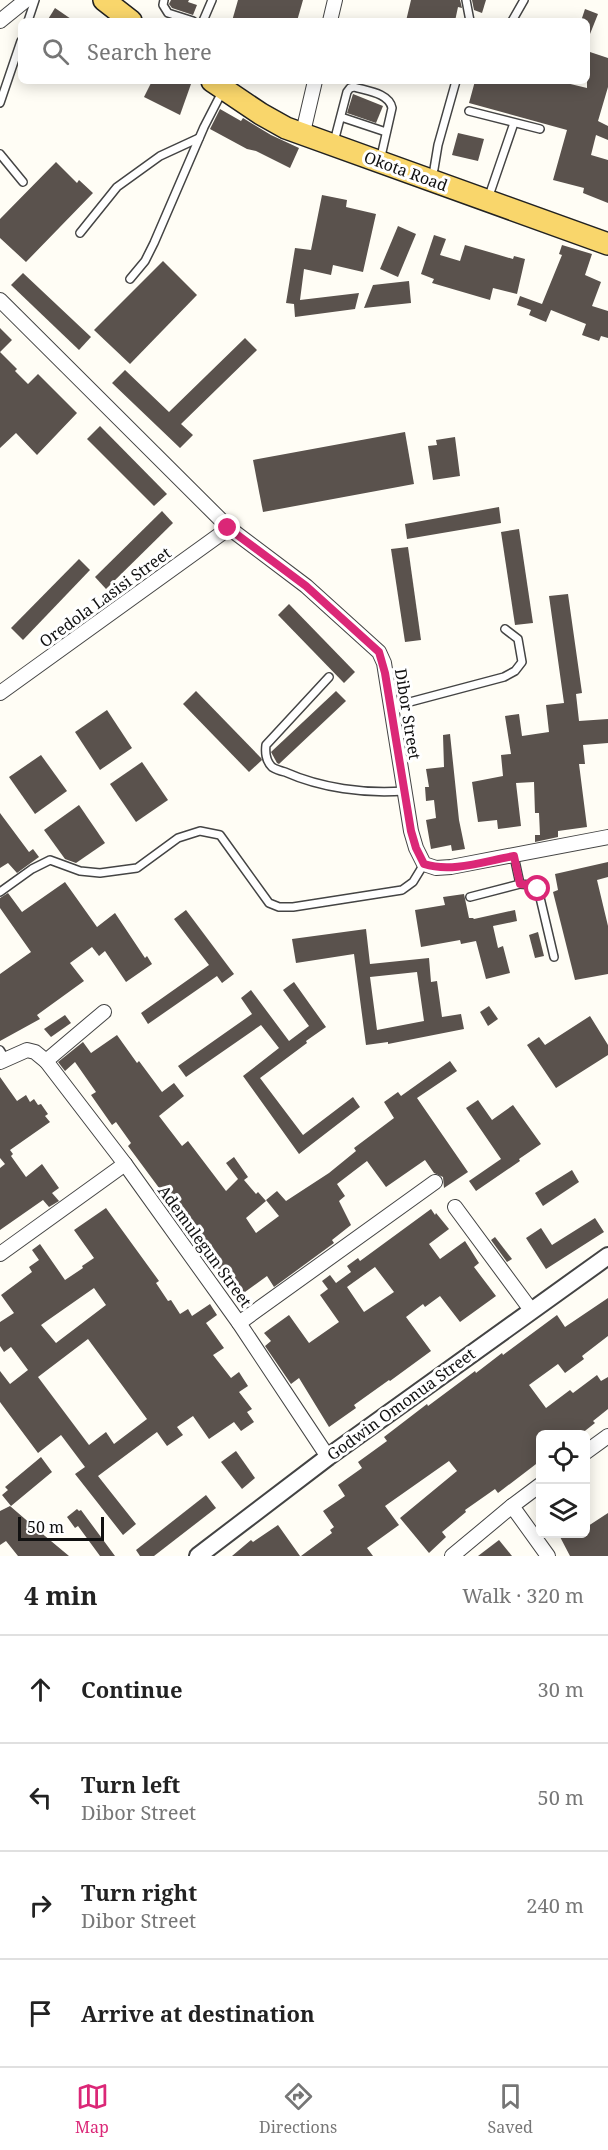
<!DOCTYPE html>
<meta charset="utf-8">
<style>
:root{--surface:#fff;--page:#f6f6f6;--text:#222;--muted:#767676;--line:#e0e0e0;--accent:#db2777}
body{margin:0;font-family:"Noto Serif",serif;background:var(--page);color:var(--text)}
.controls{position:absolute;right:18px;bottom:18px;display:grid;overflow:hidden;border-radius:9px;box-shadow:0 3px 15px #0003}
.controls button{width:54px;height:54px;display:grid;place-items:center;padding:0;border:0;border-bottom:2px solid var(--line);background:var(--surface);color:var(--text);font:30px sans-serif}
.scale{position:absolute;left:18px;bottom:15px;width:86px;box-sizing:border-box;padding-left:6px;border:3px solid #111;border-top:0;font-size:16px;line-height:21px;white-space:nowrap;color:#111;-webkit-text-stroke:4px #fff;paint-order:stroke}
.stop{position:absolute;width:18px;height:18px;margin:-14px;border:4px solid #db2777;border-radius:50%;background:#fff}
.stop.end{background:#db2777;border-color:#fff;box-shadow:0 2px 6px #0008}
.list{margin:0;padding:0;list-style:none}
h2{display:flex;justify-content:space-between;align-items:center;height:78px;margin:0;padding:0 24px;font-size:26px}
h2 small{font-size:20px;font-weight:400;color:var(--muted)}
.list li{display:grid;grid-template-columns:39px 1fr auto;gap:18px;align-items:center;box-sizing:border-box;height:108px;padding:0 24px;border-top:2px solid var(--line)}
.list b{display:block;font-size:22px;white-space:nowrap}
.list p{margin:0;font-size:20px;white-space:nowrap;color:var(--muted)}
.list em{font-size:20px;font-style:normal;color:var(--muted)}
.icon{flex:none;width:33px;height:33px;fill:none;stroke:currentColor;stroke-width:2;stroke-linecap:round;stroke-linejoin:round}
.map{position:relative;flex:none;width:608px;height:1556px;overflow:hidden}
.search{position:absolute;background:var(--surface);box-shadow:0 3px 15px #0003;left:18px;right:18px;top:18px;height:66px;display:flex;align-items:center;gap:15px;box-sizing:border-box;padding:0 21px;border-radius:9px;color:var(--muted);font-size:22px}
.sheet{height:510px;background:var(--surface)}
nav{display:flex;justify-content:space-around;align-items:center;box-sizing:border-box;height:84px;border-top:2px solid var(--line);background:var(--surface);font-size:16px;color:var(--muted)}
nav a{display:grid;justify-items:center;gap:3px}
nav .on{color:var(--accent)}
.map>svg:first-child{display:block}
</style>
<div class="map">
<svg width="608" height="1556" viewBox="0 0 608 1556">
<rect width="100%" height="100%" fill="#fffdf5"/>
<g fill="#5a524d" fill-rule="evenodd">
<polygon points="171,0 189,0 188,2 197,5 193,15 172,8 169,4"/>
<polygon points="238,0 303,0 297,21 232,21"/>
<polygon points="411,0 460,0 462,8 458,7 455,21 406,21"/>
<polygon points="472,0 486,0 482,13 474,10"/>
<polygon points="55,8 74,21 47,21"/>
<polygon points="585,9 598,14 588,39 587,21 581,21"/>
<polygon points="587,51 608,58 608,87 598,121 608,126 608,140 596,135 591,155 608,160 608,203 583,193 584,188 553,180 567,130 469,103 475,81 558,81 587,88"/>
<polygon points="152,81 183,81 191,84 180,115 144,97"/>
<polygon points="353,94 383,106 376,123 347,113"/>
<polygon points="220,109 241,121 243,118 271,135 299,148 290,168 256,151 247,149 210,129"/>
<polygon points="458,133 484,139 478,161 452,155"/>
<polygon points="56,162 77,183 79,180 93,193 26,262 0,238 0,219"/>
<polygon points="322,195 347,200 346,207 376,214 363,272 333,265 331,275 304,269 300,300 359,293 355,309 295,317 294,304 286,303 295,248 311,250"/>
<polygon points="398,226 416,234 398,277 380,269"/>
<polygon points="434,235 446,239 440,255 460,261 465,245 513,259 514,256 525,259 517,294 493,288 490,300 432,283 434,279 421,274"/>
<polygon points="562,245 592,254 585,275 601,282 592,306 608,311 608,338 601,336 599,341 582,335 586,324 551,310 546,322 529,315 531,310 517,305 520,296 542,304 562,255 559,254"/>
<polygon points="163,261 197,295 130,364 94,330"/>
<polygon points="23,273 91,337 79,350 11,285"/>
<polygon points="409,281 411,303 364,308 373,285"/>
<polygon points="0,328 12,340 0,352 17,369 15,371 28,384 38,374 77,413 37,455 16,433 0,448"/>
<polygon points="245,338 257,350 181,424 193,435 180,448 112,383 125,370 169,412"/>
<polygon points="100,426 167,494 154,506 87,439"/>
<polygon points="405,432 414,484 263,512 253,460"/>
<polygon points="455,437 460,476 433,480 428,446 437,445 436,440"/>
<polygon points="499,507 501,523 407,539 405,524"/>
<polygon points="162,511 173,523 106,589 95,577"/>
<polygon points="519,529 533,623 515,625 501,532"/>
<polygon points="408,547 421,640 405,642 391,549"/>
<polygon points="79,559 90,570 23,640 11,628"/>
<polygon points="568,594 582,693 576,694 579,721 608,719 608,743 583,745 585,764 579,764 587,827 558,831 558,837 535,842 535,835 540,835 539,813 535,813 534,782 516,783 521,826 498,829 497,820 478,822 472,782 503,776 501,755 511,754 505,716 519,714 522,736 549,732 546,705 564,703 549,596"/>
<polygon points="289,604 355,672 344,683 278,615"/>
<polygon points="196,691 261,758 262,760 249,772 183,704"/>
<polygon points="336,691 346,701 279,764 277,763 271,752"/>
<polygon points="107,710 132,748 100,770 75,732"/>
<polygon points="450,734 459,820 465,849 452,851 451,845 431,849 426,820 436,818 434,800 426,801 425,787 429,787 426,769 444,767 443,735"/>
<polygon points="41,755 67,791 35,814 9,777"/>
<polygon points="142,762 168,800 136,822 110,784"/>
<polygon points="79,805 105,843 76,863 65,859 44,830"/>
<polygon points="0,813 29,852 33,849 39,857 17,873 8,863 0,868"/>
<polygon points="608,862 608,877 597,880 608,926 608,974 575,980 553,892 558,890 555,874"/>
<polygon points="65,882 97,927 115,913 145,958 147,956 152,964 126,982 105,951 99,956 92,947 70,963 84,981 37,1015 40,1019 0,1041 0,974 31,952 0,908 0,898 8,893 22,912"/>
<polygon points="464,894 469,918 473,918 474,919 515,910 517,921 493,926 498,948 503,946 510,973 486,979 476,941 461,944 460,940 421,947 415,910 445,905 443,897"/>
<polygon points="186,910 234,974 222,983 217,976 148,1024 141,1013 209,965 174,919"/>
<path d="M 366,929 L 370,964 L 429,958 L 431,982 L 437,981 L 442,1017 L 461,1014 L 464,1029 L 388,1044 L 388,1042 L 366,1045 L 354,954 L 296,963 L 292,939 ZM 417,972 L 424,1021 L 377,1030 L 370,977 Z"/>
<polygon points="538,932 544,956 535,958 529,935"/>
<polygon points="294,982 326,1027 306,1041 307,1043 260,1078 303,1135 353,1097 360,1107 299,1154 243,1076 279,1048 261,1025 186,1077 178,1066 252,1014 241,998 251,990 289,1041 309,1026 283,990"/>
<polygon points="489,1006 498,1019 488,1026 480,1012"/>
<polygon points="65,1015 71,1023 51,1037 44,1029"/>
<polygon points="590,1016 608,1045 608,1055 556,1088 527,1045 539,1037 545,1045"/>
<polygon points="117,1035 137,1063 139,1061 162,1092 174,1083 184,1096 159,1116 182,1146 188,1141 226,1191 238,1179 226,1163 234,1157 248,1177 244,1180 256,1194 258,1192 266,1201 246,1218 256,1233 279,1216 266,1200 277,1191 286,1201 329,1173 356,1151 354,1148 394,1118 384,1102 398,1092 401,1096 450,1061 457,1071 417,1098 468,1172 444,1188 443,1177 434,1173 425,1160 386,1187 367,1161 337,1184 345,1196 339,1201 351,1225 332,1240 334,1243 274,1287 267,1276 238,1297 214,1263 210,1267 197,1248 199,1247 164,1203 168,1200 128,1146 131,1143 116,1122 112,1125 91,1095 96,1092 75,1062 65,1071 58,1062 83,1042 91,1053"/>
<polygon points="0,1077 17,1101 26,1095 30,1102 34,1099 38,1105 41,1104 48,1114 45,1116 50,1122 10,1150 13,1154 11,1156 26,1177 42,1164 59,1188 52,1193 59,1201 49,1207 43,1200 0,1230 0,1168 5,1164 0,1158"/>
<polygon points="478,1100 492,1120 513,1105 541,1144 519,1159 520,1161 476,1191 469,1181 501,1159 466,1108"/>
<polygon points="572,1170 579,1182 543,1206 535,1193"/>
<path d="M 106,1208 L 159,1281 L 156,1283 L 168,1301 L 171,1300 L 180,1314 L 188,1309 L 192,1316 L 210,1304 L 217,1315 L 206,1323 L 224,1348 L 213,1355 L 231,1378 L 239,1372 L 248,1386 L 239,1392 L 252,1409 L 247,1412 L 254,1422 L 241,1431 L 234,1422 L 209,1439 L 193,1416 L 177,1427 L 183,1435 L 167,1446 L 157,1432 L 98,1476 L 136,1524 L 123,1535 L 75,1474 L 85,1467 L 61,1435 L 38,1453 L 0,1402 L 0,1371 L 10,1384 L 28,1370 L 11,1347 L 4,1352 L 0,1346 L 0,1322 L 14,1313 L 1,1295 L 32,1272 L 29,1267 L 39,1260 L 32,1250 L 40,1244 L 65,1280 L 83,1268 L 82,1266 L 94,1258 L 74,1230 ZM 94,1288 L 106,1305 L 56,1343 L 41,1325 ZM 88,1339 L 147,1419 L 114,1444 L 106,1432 L 89,1445 L 38,1377 Z"/>
<path d="M 431,1209 L 435,1215 L 436,1213 L 449,1229 L 429,1244 L 440,1259 L 465,1241 L 479,1263 L 474,1267 L 496,1296 L 460,1322 L 440,1296 L 425,1307 L 423,1304 L 406,1317 L 431,1351 L 390,1381 L 389,1380 L 354,1405 L 356,1408 L 329,1427 L 299,1378 L 291,1384 L 265,1346 L 271,1341 L 264,1333 L 289,1315 L 309,1343 L 339,1322 L 320,1295 L 328,1289 L 322,1281 L 330,1275 L 336,1283 L 351,1272 L 347,1266 L 358,1258 L 360,1261 ZM 375,1267 L 394,1292 L 364,1312 L 347,1287 Z"/>
<polygon points="595,1218 604,1232 546,1269 526,1238 541,1228 552,1245"/>
<polygon points="495,1237 512,1259 507,1262 491,1240"/>
<polygon points="608,1298 608,1336 582,1356 584,1359 565,1373 558,1364 529,1385 546,1408 570,1390 573,1393 597,1375 601,1381 608,1377 608,1409 593,1421 595,1423 581,1434 540,1434 540,1461 498,1493 495,1489 465,1510 466,1512 442,1532 446,1537 429,1553 400,1518 457,1471 449,1461 385,1506 399,1525 367,1548 373,1556 301,1556 332,1533 330,1530 334,1527 323,1511 345,1496 338,1485 362,1468 358,1462 387,1441 384,1437 427,1404 428,1406 475,1371 476,1373 502,1353 503,1355 557,1315 565,1327"/>
<polygon points="236,1451 255,1478 242,1489 221,1462"/>
<polygon points="41,1457 52,1472 11,1506 2,1495 8,1490 5,1487"/>
<polygon points="206,1495 216,1508 154,1556 140,1556 136,1550"/>
<polygon points="10,1506 39,1531 69,1556 18,1556 6,1541 0,1545 0,1511"/>
<polygon points="77,1509 79,1511 81,1510 115,1556 100,1556 78,1526 75,1528 67,1517"/>
<polygon points="608,1513 608,1556 570,1556 558,1533 585,1533 585,1528"/>
<polygon points="278,1525 300,1556 232,1556 251,1540 253,1542"/>
<polygon points="499,1540 512,1556 478,1556"/>
</g>
<g fill="none" stroke-linecap="round" stroke-linejoin="round">
<g stroke="#444" stroke-width="10">
<g id="service">
<polyline points="164,0 163,5 168,13 193,21"/>
<polyline points="466,0 470,21"/>
<polyline points="28,21 35,0"/>
<polyline points="203,21 212,0"/>
<polyline points="512,21 524,0"/>
<polyline points="0,103 21,41"/>
<polyline points="469,111 540,129"/>
<polyline points="341,117 386,132"/>
<path d="M 335,138 L 347,92 L 350,88 L 354,87 C 367,91 389,93 392,108 L 382,152"/>
<polyline points="0,154 23,182"/>
<polyline points="434,169 438,145 456,81"/>
<polyline points="491,190 514,123"/>
<polyline points="80,233 117,187 160,156 199,138"/>
<polyline points="130,279 145,261 154,243 204,127 222,92"/>
<path d="M 329,677 L 266,745 C 265,753 266,761 272,767 C 275,769 281,771 285,772 C 321,788 365,794 404,791"/>
<polyline points="391,707 504,677 515,671 522,662 518,639 505,629"/>
<polyline points="514,856 520,884 531,885 538,889 554,957"/>
<polyline points="0,892 32,869 50,860 80,871 100,873 137,868 178,838 200,831 220,835 269,903 279,907 293,907 402,890 413,882 424,864"/>
<polyline points="470,897 520,884"/>
<polyline points="0,1050 5,1058"/>
</g>
</g>
<g stroke="#444" stroke-width="16">
<g id="minor">
<polyline points="0,21 26,0"/>
<polyline points="330,21 335,0"/>
<polyline points="304,128 315,81"/>
<polyline points="0,300 229,528 306,586 379,652 384,663 411,831 416,848 424,864 436,868 451,867 608,837"/>
<polyline points="0,693 229,528"/>
<polyline points="46,1061 125,1164 239,1323 328,1457"/>
<polyline points="0,1062 27,1050 35,1052 46,1061 104,1012"/>
<polyline points="455,1207 531,1310"/>
<polyline points="0,1254 125,1164"/>
<polyline points="239,1323 435,1182"/>
<polyline points="586,1452 608,1436"/>
<polyline points="512,1506 548,1556"/>
<polyline points="452,1556 512,1506 540,1485"/>
</g>
</g>
<g stroke="#444" stroke-width="20">
<polyline id="tertiary" points="198,1556 328,1457 608,1256"/>
</g>
<g stroke="#222" stroke-width="24">
<g id="primary">
<polyline points="104,0 131,21"/>
<polyline points="212,81 261,114 286,128 608,244"/>
</g>
</g>
<use href="#service" stroke="#fff" stroke-width="7"/>
<use href="#minor" stroke="#fff" stroke-width="14"/>
<use href="#tertiary" stroke="#fff" stroke-width="16"/>
<use href="#primary" stroke="#f9d66b" stroke-width="21"/>
</g>
<g fill="none" stroke-linecap="round" stroke-linejoin="round">
<path stroke="#db2777" stroke-width="8" d="M 228,528 L 306,586 L 379,652 L 385,673 L 411,831 L 416,848 L 424,864 C 452,873 485,861 514,856 L 520,884 L 531,885 L 538,889"/>
</g>
<g text-anchor="middle" dominant-baseline="central" stroke-width="6" stroke-linejoin="round" paint-order="stroke">
<g font-size="16" fill="#111" stroke="#fff">
<text transform="translate(406 171) rotate(20)">Okota Road</text>
<text transform="translate(105 597) rotate(-36)">Oredola Lasisi Street</text>
<text transform="translate(408 714) rotate(81)">Dibor Street</text>
<text transform="translate(205 1246) rotate(54)">Ademulegun Street</text>
<text transform="translate(401 1404) rotate(-36)">Godwin Omonua Street</text>
</g>
</g>
</svg>
<div class="controls">
<button><svg class="icon" aria-label="locate" viewBox="0 0 24 24"><circle cx="12" cy="12" r="6"/><path d="M12 2v4M12 18v4M2 12h4M18 12h4"/></svg></button>
<button><svg class="icon" aria-label="layers" viewBox="0 0 24 24"><path d="M12 4l9 5-9 5-9-5zM3 14l9 5 9-5"/></svg></button>
</div>
<div class="scale">50 m</div>
<div class="stop" style="left:538px;top:889px"></div>
<div class="stop end" style="left:228px;top:528px"></div>
<div class="search"><svg class="icon" aria-label="search" viewBox="0 0 24 24"><circle cx="10" cy="10" r="6"/><path d="M15 15l6 6"/></svg>Search here</div>
</div>
<section class="sheet">
<h2>4 min<small>Walk · 320 m</small></h2>
<ul class="list">
<li><svg class="icon" aria-label="ahead" viewBox="0 0 24 24"><path d="M12 20V5M6 11l6-6 6 6"/></svg><div><b>Continue</b></div><em>30 m</em></li>
<li><svg class="icon" aria-label="left" viewBox="0 0 24 24"><path d="M17 20v-9H6M10 6l-5 5 5 5"/></svg><div><b>Turn left</b><p>Dibor Street</p></div><em>50 m</em></li>
<li><svg class="icon" aria-label="right" viewBox="0 0 24 24"><path d="M7 20v-9h11M14 6l5 5-5 5"/></svg><div><b>Turn right</b><p>Dibor Street</p></div><em>240 m</em></li>
<li><svg class="icon" aria-label="arrive" viewBox="0 0 24 24"><path d="M6 21V4h12l-3 4 3 4H6"/></svg><div><b>Arrive at destination</b></div></li>
</ul>
</section>
<nav>
<a class="on"><svg class="icon" aria-label="map" viewBox="0 0 24 24"><path d="M3 6l6-2 6 2 6-2v14l-6 2-6-2-6 2zM9 4v14M15 6v14"/></svg>Map</a>
<a><svg class="icon" aria-label="directions" viewBox="0 0 24 24"><path d="M12 3l9 9-9 9-9-9zM9 14v-3h6M13 9l2 2-2 2"/></svg>Directions</a>
<a><svg class="icon" aria-label="saved" viewBox="0 0 24 24"><path d="M7 4h10v16l-5-4-5 4z"/></svg>Saved</a>
</nav>
